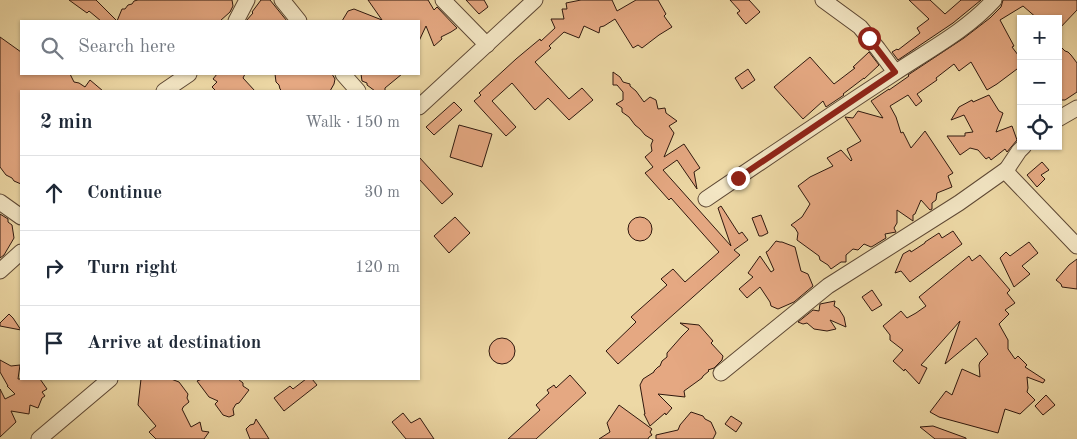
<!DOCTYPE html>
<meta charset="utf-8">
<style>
:root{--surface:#fff;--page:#f2f2f3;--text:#1f2937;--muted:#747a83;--line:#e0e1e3}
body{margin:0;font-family:"Old Standard TT",serif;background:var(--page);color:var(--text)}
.controls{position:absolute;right:15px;top:15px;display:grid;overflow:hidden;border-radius:0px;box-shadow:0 1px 4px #0004}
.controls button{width:45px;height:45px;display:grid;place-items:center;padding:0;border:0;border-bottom:1px solid var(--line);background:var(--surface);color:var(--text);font:25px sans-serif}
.stop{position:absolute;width:15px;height:15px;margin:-11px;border:4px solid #8f2418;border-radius:50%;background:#fff}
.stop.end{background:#8f2418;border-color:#fff;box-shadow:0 1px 5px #0008}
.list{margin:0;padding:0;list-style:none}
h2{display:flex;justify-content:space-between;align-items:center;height:65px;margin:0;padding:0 20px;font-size:21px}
h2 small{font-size:16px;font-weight:400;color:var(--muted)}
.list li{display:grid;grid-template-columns:32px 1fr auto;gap:15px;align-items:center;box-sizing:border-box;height:75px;padding:0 20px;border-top:1px solid var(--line)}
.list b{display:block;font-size:19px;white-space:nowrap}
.list em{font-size:16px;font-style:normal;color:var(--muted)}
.icon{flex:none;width:28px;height:28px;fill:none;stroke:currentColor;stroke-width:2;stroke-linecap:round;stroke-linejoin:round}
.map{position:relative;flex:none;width:1077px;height:439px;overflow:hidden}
.search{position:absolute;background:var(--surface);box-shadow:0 1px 4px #0004;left:20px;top:20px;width:400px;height:55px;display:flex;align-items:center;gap:12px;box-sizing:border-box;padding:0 18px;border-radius:0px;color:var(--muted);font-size:19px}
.panel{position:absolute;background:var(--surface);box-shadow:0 1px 4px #0004;left:20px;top:90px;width:400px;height:290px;border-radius:0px}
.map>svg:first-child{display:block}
</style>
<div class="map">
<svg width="1077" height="439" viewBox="0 0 1077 439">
<rect width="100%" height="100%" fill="#edd8a5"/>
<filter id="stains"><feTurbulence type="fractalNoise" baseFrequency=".004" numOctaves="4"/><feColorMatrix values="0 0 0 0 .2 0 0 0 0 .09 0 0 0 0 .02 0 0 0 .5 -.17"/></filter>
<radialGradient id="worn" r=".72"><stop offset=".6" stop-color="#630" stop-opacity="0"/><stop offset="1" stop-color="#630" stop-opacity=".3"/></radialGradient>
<g fill="#e5a882" stroke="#2f180e">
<polygon points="69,0 96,0 117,21 122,9 125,9 128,5 132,4 134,1 138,0 232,0 233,6 230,12 220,21 101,21 89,11 87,13"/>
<polygon points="261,0 270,0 287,21 246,21 253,13 252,12"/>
<polygon points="368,0 428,0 434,10 437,7 457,28 451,32 441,37 442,39 434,46 426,26 419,41 419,21 342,21 348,11 354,9 382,20"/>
<polygon points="466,0 484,0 488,7 479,14"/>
<polygon points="581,0 612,0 617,11 636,0 658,0 666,14 664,16 672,27 659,35 642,48 638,45 633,48 615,19 604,26 600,27 599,33 584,26 579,38 564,32 549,46 551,48 535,62 569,99 582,88 593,100 569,120 548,98 535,110 512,83 492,101 516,127 506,136 474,101 481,95 479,93 516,59 540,39 541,41 555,28 551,19 564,19 562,9 567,9 566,3"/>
<polygon points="730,0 749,0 760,12 746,24 737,13 740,11"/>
<polygon points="909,0 930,0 945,14 961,0 981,0 953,23 898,60 892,52 897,49 898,50 920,33 917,28 929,19"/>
<polygon points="1003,0 1077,0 1077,10 1058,30 1058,19 1038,19 1023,6 1000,20 1014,46 1012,47 1021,59 1021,66 997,84 987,90 971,62 959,71 954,64 936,78 937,80 917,94 922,101 916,106 908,95 890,106 896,117 901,133 903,132 911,148 925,131 953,173 948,176 952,187 937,193 936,200 932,203 932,209 930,210 921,200 915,214 913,215 913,221 897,210 897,223 894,228 896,232 885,234 886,238 873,246 871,247 864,244 858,250 853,249 846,255 846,262 841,262 831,269 828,265 820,260 819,256 797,240 798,233 795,228 791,225 802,217 810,204 798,186 810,177 833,166 827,158 841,150 851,161 852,160 847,149 861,141 845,117 853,118 858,111 883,118 871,101 889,89 889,90 909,76 908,75 964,38 990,18 1001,7"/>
<polygon points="0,37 21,52 21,74 70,74 74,82 79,83 85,87 90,80 103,91 21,91 21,184 14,181 12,178 6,175 0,167"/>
<polygon points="1058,44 1065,51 1068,52 1071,55 1077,63 1077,92 1065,100 1058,100"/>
<polygon points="869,52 879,65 864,79 864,78 843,94 844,95 826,107 823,101 803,119 774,87 810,57 834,84 855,68 853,67"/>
<polygon points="748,69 755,80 742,89 735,78"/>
<polygon points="613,72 620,77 623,82 630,84 630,86 636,91 644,102 650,97 656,100 658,109 665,108 666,113 677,121 669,126 674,133 664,157 684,144 700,168 694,172 697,189 677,160 663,170 731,246 718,208 721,206 739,234 742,232 748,240 734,250 740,255 618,364 606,351 633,325 636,322 631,317 667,285 661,279 673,269 685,282 719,252 671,198 669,200 645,173 653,167 645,157 652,151 651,145 653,140 645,135 640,129 635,125 629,117 622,112 622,108 616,104 623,100 623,92 617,85 613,85"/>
<polygon points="217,74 245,74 243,78 255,91 216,91 212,87 217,82 213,79"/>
<polygon points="275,74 332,74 335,79 334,84 330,91 282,91 280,89 279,85 276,82"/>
<polygon points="361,74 402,74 385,88 385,91 375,91 367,85 367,83 362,81"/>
<polygon points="989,95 999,111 1003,113 996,132 1012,126 1017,140 1007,152 1005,149 991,160 989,157 986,159 978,150 970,148 960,155 947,136 965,136 965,133 973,132 964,115 951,120 959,107 972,100 973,102"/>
<polygon points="454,102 462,110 434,135 426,127"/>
<polygon points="459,125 492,134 482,167 450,157"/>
<polygon points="419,157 453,194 442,204 419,179"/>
<polygon points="1042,162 1049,170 1041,175 1045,179 1037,187 1027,175"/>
<polygon points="0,214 8,219 8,222 12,225 14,238 4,255 0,258"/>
<polygon points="761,215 768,233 762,236 759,236 752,218"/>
<polygon points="455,217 470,233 449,253 434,236"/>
<circle cx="640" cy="229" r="12"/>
<polygon points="953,231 962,244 910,282 901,271 895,273 903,254 910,250 911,252 925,243 925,242 939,233 942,238"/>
<polygon points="776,241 780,242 782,242 795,247 801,271 808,274 813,286 794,302 778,309 771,306 770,302 760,287 747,298 739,289 753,277 748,273 760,256 771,272 774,270 766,252 768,251"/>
<polygon points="1029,242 1038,253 1022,266 1030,274 1014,287 1000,258 1006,252 1010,256"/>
<polygon points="980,255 1010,290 1007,293 1015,303 1005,310 1009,314 999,324 1008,340 1008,349 1015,359 1018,356 1027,365 1025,367 1045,380 1043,383 1027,377 1028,388 1027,392 1035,400 1020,414 1005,409 998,433 939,417 930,412 946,391 952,395 962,369 980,377 979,365 980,362 988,354 976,338 945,364 960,321 921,365 927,368 919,384 905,369 904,371 893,361 903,350 890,340 890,335 883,326 901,311 907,318 916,313 926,306 919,297 969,256 972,261"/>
<polygon points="1077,259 1077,289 1062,287 1061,284 1056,280 1069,265"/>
<polygon points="872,290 882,305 872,311 862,297"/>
<polygon points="835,301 834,306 839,309 844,317 846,327 830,320 836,329 827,331 814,329 807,323 803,324 798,322 813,310 819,311 820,304"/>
<polygon points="9,314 13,318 21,330 0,326 0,323"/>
<polygon points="680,323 699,325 713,341 711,343 723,356 722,360 714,368 708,370 709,371 703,376 702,378 684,391 685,397 658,394 672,408 666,415 665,413 650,426 644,414 645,414 640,385 643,379 654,372 654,371 658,367 660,366 662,361 667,357 667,353 682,336 689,329"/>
<circle cx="502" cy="351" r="13"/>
<polygon points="0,360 11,366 20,365 18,379 40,379 47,389 42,392 45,396 42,398 38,408 30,405 29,414 11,411 16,422 0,437 0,389 5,399 15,394 7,386 8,386 0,372"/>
<polygon points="570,375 586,393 536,439 508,439 540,410 536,405 549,393 547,390 554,385 556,388"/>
<polygon points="141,379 171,379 179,382 188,394 187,398 189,402 183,407 183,408 182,409 191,427 200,422 202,431 209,432 204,439 156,439 149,432 156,426 138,405"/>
<polygon points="202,379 238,379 243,383 243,386 249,390 239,403 236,404 233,409 234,415 229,417 223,415 215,404 218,401 209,397 197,381"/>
<polygon points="306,379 312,379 317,385 284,411 274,398 290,386 293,389"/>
<polygon points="1046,395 1055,405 1043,415 1035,406"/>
<polygon points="619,405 652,429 650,432 652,435 649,437 648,439 599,439 610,432 607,423"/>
<polygon points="691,412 703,416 705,419 711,422 716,433 713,439 656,439 656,435 678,430 680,425"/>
<polygon points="403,413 411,423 420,418 434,439 406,439 392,422"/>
<polygon points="731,416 742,423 736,432 725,424"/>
<polygon points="256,419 264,431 269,439 250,439 246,429 250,425 254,424"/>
<polygon points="933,426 966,438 966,439 935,439 920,427"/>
</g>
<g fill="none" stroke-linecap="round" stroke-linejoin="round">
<g stroke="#5e4834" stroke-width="17">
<g id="minor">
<polyline points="282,0 299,21"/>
<polyline points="443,0 487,45"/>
<polyline points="823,0 860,27 878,49 895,72"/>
<polyline points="236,21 247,0"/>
<polyline points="343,74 358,91"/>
<polyline points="164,91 189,74"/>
<polyline points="419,107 535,0"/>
<polyline points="1058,119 1077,108"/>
<polyline points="1024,146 1019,151 1007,169 1009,175 1077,246"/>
<path d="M 706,199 C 768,157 830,115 893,74 C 927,51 966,31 994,0"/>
<polyline points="0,202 21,217"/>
<polyline points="0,271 21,252"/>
<polyline points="721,373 828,286 959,203 1007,169"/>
<polyline points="39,439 110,379"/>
</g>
</g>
<use href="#minor" stroke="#f3e6c4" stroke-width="15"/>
</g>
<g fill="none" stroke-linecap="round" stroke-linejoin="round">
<polyline stroke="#8f2418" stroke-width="6" points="738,178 895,72 869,38"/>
</g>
<rect width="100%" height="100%" filter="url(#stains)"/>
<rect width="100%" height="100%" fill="url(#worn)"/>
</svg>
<div class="controls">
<button>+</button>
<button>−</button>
<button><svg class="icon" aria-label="locate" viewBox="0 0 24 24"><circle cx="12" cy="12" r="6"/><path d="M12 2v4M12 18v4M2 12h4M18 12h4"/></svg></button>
</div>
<div class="stop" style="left:869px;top:38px"></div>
<div class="stop end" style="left:738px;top:178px"></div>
<div class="search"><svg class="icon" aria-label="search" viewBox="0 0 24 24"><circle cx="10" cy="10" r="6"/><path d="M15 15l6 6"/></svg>Search here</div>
<section class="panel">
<h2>2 min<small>Walk · 150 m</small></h2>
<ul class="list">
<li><svg class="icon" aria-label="ahead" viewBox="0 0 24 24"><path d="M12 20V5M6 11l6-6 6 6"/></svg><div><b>Continue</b></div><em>30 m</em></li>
<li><svg class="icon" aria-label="right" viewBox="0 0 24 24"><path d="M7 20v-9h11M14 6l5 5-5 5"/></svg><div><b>Turn right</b></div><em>120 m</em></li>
<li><svg class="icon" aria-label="arrive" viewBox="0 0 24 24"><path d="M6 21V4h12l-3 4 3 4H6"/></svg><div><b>Arrive at destination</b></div></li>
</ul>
</section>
</div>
